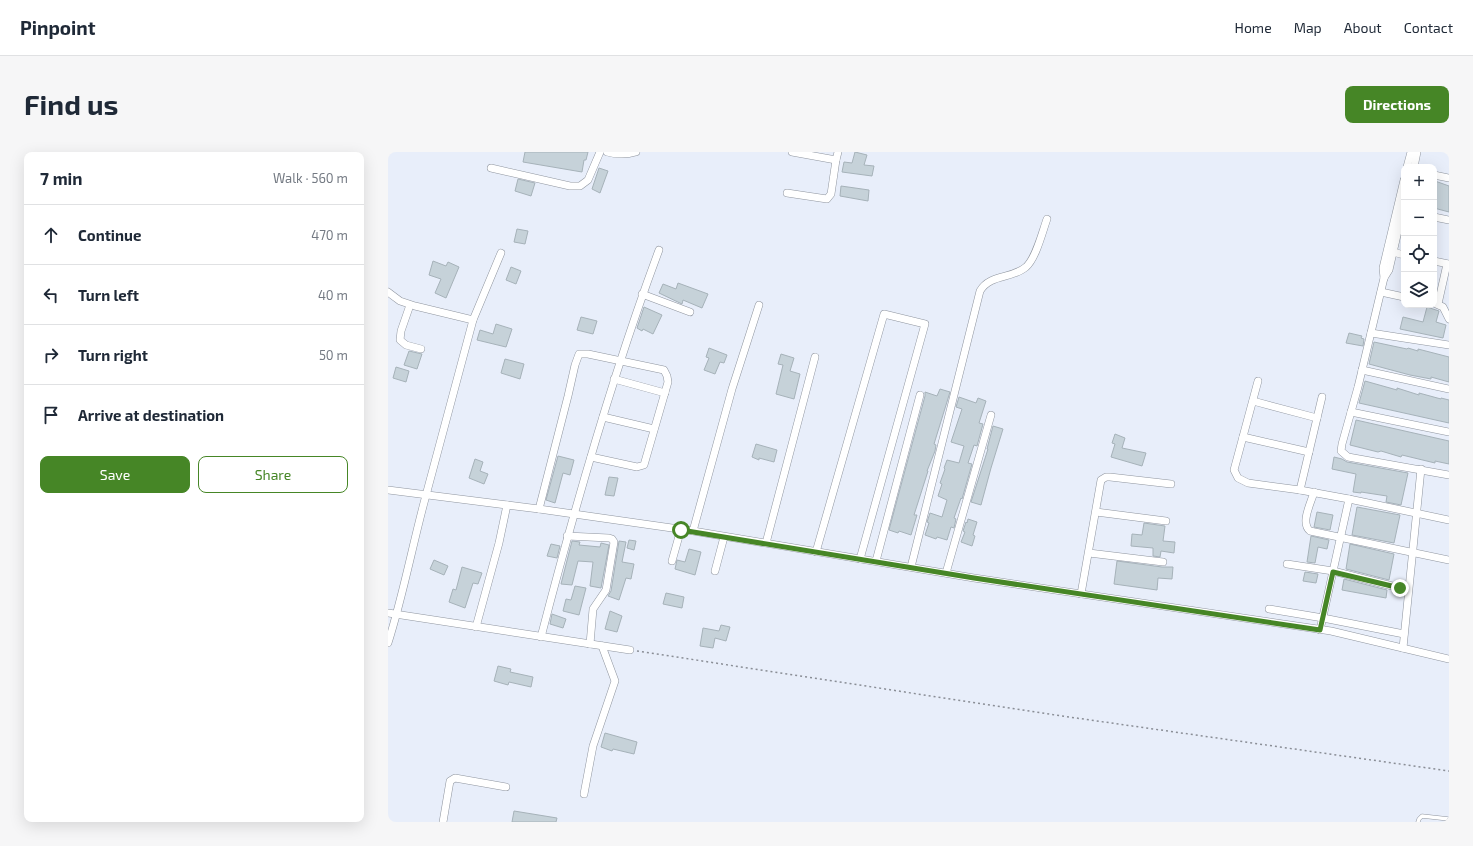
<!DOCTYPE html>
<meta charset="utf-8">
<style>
:root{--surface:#fff;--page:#f6f6f7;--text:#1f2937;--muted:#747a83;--line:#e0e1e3;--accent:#468626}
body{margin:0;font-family:"Exo 2",sans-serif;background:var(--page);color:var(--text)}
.controls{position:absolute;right:12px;top:12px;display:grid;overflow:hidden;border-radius:8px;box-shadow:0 4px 16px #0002}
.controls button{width:36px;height:36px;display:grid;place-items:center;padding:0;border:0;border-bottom:1px solid var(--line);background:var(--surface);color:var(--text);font:20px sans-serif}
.stop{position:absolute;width:12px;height:12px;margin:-9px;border:3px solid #468626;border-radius:50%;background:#fff}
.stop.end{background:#468626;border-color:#fff;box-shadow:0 1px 4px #0008}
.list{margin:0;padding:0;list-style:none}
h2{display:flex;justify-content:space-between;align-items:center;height:52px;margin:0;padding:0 16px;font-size:17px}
h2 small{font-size:13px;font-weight:400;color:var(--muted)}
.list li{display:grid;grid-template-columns:26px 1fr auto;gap:12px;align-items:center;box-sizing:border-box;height:60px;padding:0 16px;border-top:1px solid var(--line)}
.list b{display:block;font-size:15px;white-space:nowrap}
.list em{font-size:13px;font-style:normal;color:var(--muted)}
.actions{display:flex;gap:8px;padding:12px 16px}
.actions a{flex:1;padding:9px 0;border:1px solid var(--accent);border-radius:8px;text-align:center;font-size:14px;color:var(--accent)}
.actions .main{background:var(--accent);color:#fff}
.icon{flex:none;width:22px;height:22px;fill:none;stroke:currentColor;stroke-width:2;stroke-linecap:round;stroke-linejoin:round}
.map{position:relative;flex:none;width:1061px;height:670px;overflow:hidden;border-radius:8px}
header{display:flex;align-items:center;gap:24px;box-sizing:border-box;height:56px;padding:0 20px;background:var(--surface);border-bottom:1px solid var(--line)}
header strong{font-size:19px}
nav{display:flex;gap:22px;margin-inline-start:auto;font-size:14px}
.intro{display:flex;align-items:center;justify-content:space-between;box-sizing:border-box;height:96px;padding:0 24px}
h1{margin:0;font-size:28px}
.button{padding:10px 18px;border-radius:8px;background:var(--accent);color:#fff;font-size:14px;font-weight:700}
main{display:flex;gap:24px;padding:0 24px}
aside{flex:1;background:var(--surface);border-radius:8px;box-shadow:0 4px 16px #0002}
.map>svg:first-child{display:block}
</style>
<header>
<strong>Pinpoint</strong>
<nav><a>Home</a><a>Map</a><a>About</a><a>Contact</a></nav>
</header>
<div class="intro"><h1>Find us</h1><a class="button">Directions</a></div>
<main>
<aside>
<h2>7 min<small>Walk · 560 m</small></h2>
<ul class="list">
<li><svg class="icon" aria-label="ahead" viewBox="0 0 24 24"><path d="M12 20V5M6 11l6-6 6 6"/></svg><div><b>Continue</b></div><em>470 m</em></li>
<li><svg class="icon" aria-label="left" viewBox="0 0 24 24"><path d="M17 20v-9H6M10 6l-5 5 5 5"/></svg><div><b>Turn left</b></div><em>40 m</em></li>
<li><svg class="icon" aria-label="right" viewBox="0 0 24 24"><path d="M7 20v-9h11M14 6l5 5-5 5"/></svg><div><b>Turn right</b></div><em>50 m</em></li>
<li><svg class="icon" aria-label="arrive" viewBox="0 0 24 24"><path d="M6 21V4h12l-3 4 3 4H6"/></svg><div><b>Arrive at destination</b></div></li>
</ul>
<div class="actions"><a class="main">Save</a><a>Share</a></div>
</aside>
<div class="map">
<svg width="1061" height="670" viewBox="0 0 1061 670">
<rect width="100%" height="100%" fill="#e8eefa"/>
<g fill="#c6d2d9" stroke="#a6b2b9">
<polygon points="137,0 200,0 198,8 196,8 194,20 135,10"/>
<polygon points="467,0 479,3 476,13 486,14 484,24 454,20 456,10 464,11"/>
<polygon points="211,16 220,19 212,41 204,37"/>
<polygon points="130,27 147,31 143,44 127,39"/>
<polygon points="1047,29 1061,34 1061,60 1046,56"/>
<polygon points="453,34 481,38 480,49 452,44"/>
<polygon points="129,77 140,79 137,92 126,90"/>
<polygon points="45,109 58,114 60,110 71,115 58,146 47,141 53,127 41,123"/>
<polygon points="123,115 133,119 128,132 118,128"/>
<polygon points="290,131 320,142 314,156 295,148 294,152 271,141 275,132 288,137"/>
<polygon points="256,155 274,163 265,182 255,177 254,179 249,176"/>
<polygon points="1039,155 1051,159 1048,170 1058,173 1055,186 1012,177 1015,165 1035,170"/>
<polygon points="193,165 209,169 205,182 189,178"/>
<polygon points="108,172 124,177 118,195 89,188 92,178 105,182"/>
<polygon points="961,181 974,184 973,186 976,187 975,194 958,191"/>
<polygon points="986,190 1019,197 1020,196 1030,199 1030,197 1061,205 1061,230 1043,225 1043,227 1022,223 981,212"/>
<polygon points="321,196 339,203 336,211 332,210 327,222 316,218 321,206 318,205"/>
<polygon points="21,199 34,202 29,217 16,213"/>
<polygon points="393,202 406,206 402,219 412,222 406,247 388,242 395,213 390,212"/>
<polygon points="117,207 136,212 132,227 113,221"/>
<polygon points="8,215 21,219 18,230 5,226"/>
<polygon points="977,229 1009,238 1009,236 1031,243 1031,241 1053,247 1053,246 1061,248 1061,271 971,251"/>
<polygon points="552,237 562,240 546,292 548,293 547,299 539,319 540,319 526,363 529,363 523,383 511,379 510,381 501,378 537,244 537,240 549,244"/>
<polygon points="571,245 588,251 590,246 598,249 591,271 595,272 589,294 586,293 580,311 584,312 574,347 573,346 566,366 568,367 566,376 563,375 559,388 549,385 548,387 537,383 541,371 539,370 542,361 554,365 559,348 550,344 554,332 552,331 557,317 556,316 559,308 571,311 576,294 563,290 574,257 568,255"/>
<polygon points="968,268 1061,289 1061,312 1047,309 1047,311 1014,303 1013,305 993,299 990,300 962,293"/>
<polygon points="605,274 615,277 603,316 593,353 583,350 600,297 599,297"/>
<polygon points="727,282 737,286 734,296 758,301 754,314 723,305 727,292 724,291"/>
<polygon points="368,292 389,298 386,310 371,306 371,308 364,305"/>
<polygon points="170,304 186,308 182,323 175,321 167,351 158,348"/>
<polygon points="946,305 954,307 959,310 1020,321 1013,353 998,350 999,344 973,340 973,341 965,340 968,322 944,317"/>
<polygon points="87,307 95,310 92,319 100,322 96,332 81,326"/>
<polygon points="221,325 230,326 226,344 217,343"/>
<polygon points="969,355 1012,363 1006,391 964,383"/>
<polygon points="929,360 945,363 942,378 926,375"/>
<polygon points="580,367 589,370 585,383 587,384 584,394 573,390 577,380 575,379 578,370 579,371"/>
<polygon points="756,371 777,374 775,389 787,390 786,401 773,399 772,405 765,404 765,396 743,394 744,382 754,383"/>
<polygon points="923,384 941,388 939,397 930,395 927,411 919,410"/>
<polygon points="241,388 248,389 246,398 239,396"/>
<polygon points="184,389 192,390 191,393 212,395 213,391 221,393 213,436 202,434 205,410 190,409 184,433 173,432"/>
<polygon points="231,389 238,390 234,410 246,412 243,427 238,426 231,448 220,444 223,439"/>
<polygon points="163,392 172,394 169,406 159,404"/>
<polygon points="962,392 1006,402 1001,428 958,417"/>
<polygon points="301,397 313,400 307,423 287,417 289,408 297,410"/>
<polygon points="46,408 60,414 56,423 42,417"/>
<polygon points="729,409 774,415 785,415 784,427 770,426 769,438 726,432"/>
<polygon points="74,415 94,421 90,432 85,431 77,456 61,450 65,437 68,438"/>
<polygon points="917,420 930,422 928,431 915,429"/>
<polygon points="956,427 999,438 998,446 954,438"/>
<polygon points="187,434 198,436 191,463 175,459 178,447 183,448"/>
<polygon points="278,441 296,445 294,456 275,452"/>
<polygon points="222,459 234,464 229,480 217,477"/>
<polygon points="164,462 178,467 175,476 162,472"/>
<polygon points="333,473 342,475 338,489 327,486 325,496 312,494 315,476 331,479"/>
<polygon points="110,514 123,517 122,520 145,525 143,535 121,530 120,533 106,529"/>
<polygon points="217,581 249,590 246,602 225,597 224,599 213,595"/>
<polygon points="126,659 169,666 168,670 124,670"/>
</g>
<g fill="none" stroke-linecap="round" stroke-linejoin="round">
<g stroke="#8f959f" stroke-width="4.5">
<polyline id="lane" points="1030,670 1031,667 1034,664 1061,667"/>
</g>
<g stroke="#8f959f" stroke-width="8">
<g id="street">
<path d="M 219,0 C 230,3 238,3 248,0"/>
<polyline points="404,0 448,8 450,0"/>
<polyline points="1019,15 1023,0"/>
<polyline points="1026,15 1029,0"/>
<polyline points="103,16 182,34 192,34 200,28 212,0"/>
<polyline points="1046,23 1061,26"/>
<polyline points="399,41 439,47 443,42 448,8"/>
<polyline points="1016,53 1001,118 996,126 970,235 954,292 953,299 960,305 1061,323"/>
<polyline points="1046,65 1061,68"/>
<polyline points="1005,100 1016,103"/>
<polyline points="1046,109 1061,112"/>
<polyline points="996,126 995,116 1016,28"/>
<path d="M 0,140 L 12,149 L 27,154 L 85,168 C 69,228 53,287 37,347 C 24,395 15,444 0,491"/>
<polyline points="993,140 1016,145"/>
<polyline points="254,142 302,160"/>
<polyline points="1046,151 1055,155 1061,167"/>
<polyline points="1050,152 1059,112"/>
<polyline points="22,153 13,179 12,188 18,193 33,197"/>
<polyline points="85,168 113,101"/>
<polyline points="983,181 1061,193"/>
<polyline points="974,218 1061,237"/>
<polyline points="226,227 277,241"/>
<polyline points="870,229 846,318 850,326 860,331 912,338 961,347"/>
<polyline points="865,249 929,266"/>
<polyline points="963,260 1061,280"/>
<polyline points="215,265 266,277"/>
<polyline points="855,285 921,300"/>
<polyline points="0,338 151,357 305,379 586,426 943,479 1061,507"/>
<polyline points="912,338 934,245"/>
<path d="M 926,340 C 923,351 912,371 922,379 L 1061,408"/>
<polyline points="151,357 180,244 187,213 191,202 200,202 276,218 279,224 280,230 256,313 249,315 203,305"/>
<polyline points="708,360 778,369"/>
<polyline points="305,379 344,237 371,153"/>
<polyline points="179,384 221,386 224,387 226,390 218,438 205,457 202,492"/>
<polyline points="378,391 427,205"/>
<polyline points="428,400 496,162 537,172 472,407"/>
<polyline points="701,401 775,410"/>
<polyline points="284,409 293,377"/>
<polyline points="488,409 532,243"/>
<polyline points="899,412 945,419 1020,438"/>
<path d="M 523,415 L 592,139 C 602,122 624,127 638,115 C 648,106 654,81 659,67"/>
<polyline points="327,419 336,385"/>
<polyline points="558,421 603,263"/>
<polyline points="693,442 713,328 718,325 722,325 783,332"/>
<polyline points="881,457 935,466 1016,482"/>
<polyline points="0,461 242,498"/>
<polyline points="88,475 111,391 119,353"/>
<polyline points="932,478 961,347 1061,368"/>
<path d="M 153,485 C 187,354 224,224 271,98"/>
<polyline points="1015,496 1033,317"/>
<polyline points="196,642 205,594 227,529 214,494"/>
<polyline points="55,670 62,629 67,626 118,635"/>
</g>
</g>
<polyline stroke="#8a8e96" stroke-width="1.5" stroke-dasharray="2 3" stroke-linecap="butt" points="249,499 667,563 1061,619"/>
<use href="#lane" stroke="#fff" stroke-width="3.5"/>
<use href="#street" stroke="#fff" stroke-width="7"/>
</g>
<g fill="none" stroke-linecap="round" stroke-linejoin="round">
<polyline stroke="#468626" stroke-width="5" points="293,378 586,426 932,478 945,420 1012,436"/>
</g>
</svg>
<div class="controls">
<button>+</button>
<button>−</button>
<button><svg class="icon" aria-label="locate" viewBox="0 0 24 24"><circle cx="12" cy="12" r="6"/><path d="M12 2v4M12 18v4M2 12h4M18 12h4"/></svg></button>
<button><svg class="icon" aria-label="layers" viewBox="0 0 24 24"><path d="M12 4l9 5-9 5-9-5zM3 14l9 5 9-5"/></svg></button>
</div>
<div class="stop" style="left:293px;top:378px"></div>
<div class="stop end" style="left:1012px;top:436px"></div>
</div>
</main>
